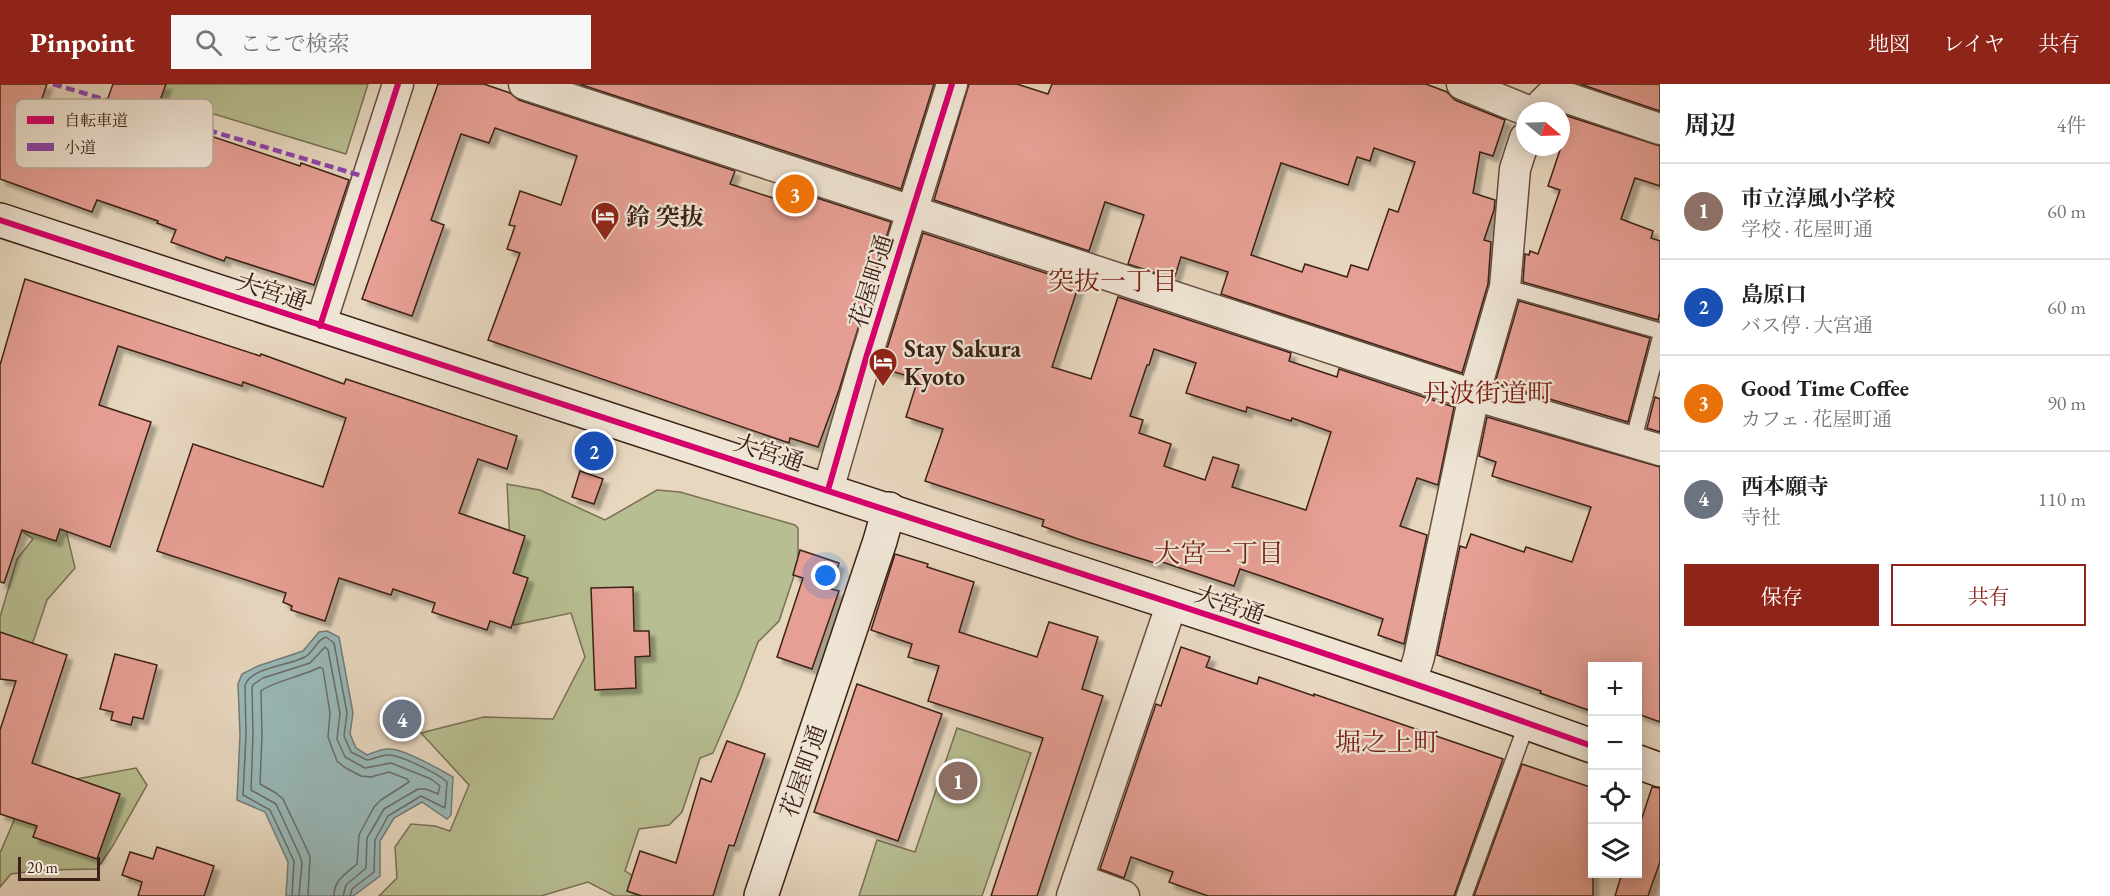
<!DOCTYPE html>
<html lang="ja">
<meta charset="utf-8">
<style>
:root{--surface:#fff;--page:#f6f6f6;--text:#222;--muted:#767676;--line:#e0e0e0;--accent:#8f2418}
body{margin:0;font-family:"EB Garamond","Noto Serif JP",serif;background:var(--page);color:var(--text)}
.controls{position:absolute;right:18px;bottom:18px;display:grid;overflow:hidden;border-radius:0px;box-shadow:0 3px 15px #0003}
.controls button{width:54px;height:54px;display:grid;place-items:center;padding:0;border:0;border-bottom:2px solid var(--line);background:var(--surface);color:var(--text);font:30px sans-serif}
.compass{position:absolute;left:1516px;top:18px;width:54px;height:54px;border-radius:50%;background:var(--surface);box-shadow:0 3px 15px #0003;rotate:109deg}
.scale{position:absolute;left:18px;bottom:15px;width:82px;box-sizing:border-box;padding-left:6px;border:3px solid #3c2116;border-top:0;font-size:16px;line-height:21px;white-space:nowrap;color:#3c2116;-webkit-text-stroke:4px #efe5d5;paint-order:stroke}
.you{position:absolute;left:826px;top:492px;width:21px;height:21px;margin:-15px;border:4px solid #fff;border-radius:50%;background:#1a73e8;box-shadow:0 0 0 9px #1a73e833}
.badge{display:grid;place-items:center;width:39px;height:39px;border-radius:50%;background:var(--accent);color:#fff;font-size:20px;font-weight:700}
.pin{position:absolute;translate:-50% -50%;border:3px solid #fff;box-shadow:0 2px 6px #0006}
.list{margin:0;padding:0;list-style:none}
h2{display:flex;justify-content:space-between;align-items:center;height:78px;margin:0;padding:0 24px;font-size:26px}
h2 small{font-size:20px;font-weight:400;color:var(--muted)}
.list li{display:grid;grid-template-columns:39px 1fr auto;gap:18px;align-items:center;box-sizing:border-box;height:96px;padding:0 24px;border-top:2px solid var(--line)}
.list b{display:block;font-size:22px;white-space:nowrap}
.list p{margin:0;font-size:20px;white-space:nowrap;color:var(--muted)}
.list em{font-size:20px;font-style:normal;color:var(--muted)}
.actions{display:flex;gap:12px;padding:18px 24px}
.actions a{flex:1;padding:14px 0;border:2px solid var(--accent);border-radius:0px;text-align:center;font-size:21px;color:var(--accent)}
.actions .main{background:var(--accent);color:#fff}
.icon{flex:none;width:33px;height:33px;fill:none;stroke:currentColor;stroke-width:2;stroke-linecap:round;stroke-linejoin:round}
.map{position:relative;flex:none;width:1660px;height:812px;overflow:hidden}
header{display:flex;align-items:center;gap:36px;box-sizing:border-box;height:84px;padding:0 30px;background:var(--accent);color:#fff}
header strong{font-size:28px}
nav{display:flex;gap:33px;margin-inline-start:auto;font-size:21px}
.search{width:420px;height:54px;background:var(--page);display:flex;align-items:center;gap:15px;box-sizing:border-box;padding:0 21px;border-radius:0px;color:var(--muted);font-size:22px}
main{display:flex}
aside{flex:1;background:var(--surface)}
.map>svg:first-child{display:block}
</style>
<header>
<strong>Pinpoint</strong>
<div class="search"><svg class="icon" aria-label="search" viewBox="0 0 24 24"><circle cx="10" cy="10" r="6"/><path d="M15 15l6 6"/></svg>ここで検索</div>
<nav><a>地図</a><a>レイヤ</a><a>共有</a></nav>
</header>
<main>
<div class="map">
<svg width="1660" height="812" viewBox="0 0 1660 812">
<defs>
<filter id="shadow"><feDropShadow dx="5.5" dy="5.5" stdDeviation="1.5" flood-color="#0004"/></filter>
</defs>
<rect width="100%" height="100%" fill="#e7d7bf"/>
<filter id="stains"><feTurbulence type="fractalNoise" baseFrequency=".00333" numOctaves="4"/><feColorMatrix values="0 0 0 0 .2 0 0 0 0 .09 0 0 0 0 .02 0 0 0 .5 -.17"/></filter>
<radialGradient id="worn" r=".72"><stop offset=".6" stop-color="#630" stop-opacity="0"/><stop offset="1" stop-color="#630" stop-opacity=".3"/></radialGradient>
<g fill="#b7be91" stroke="#7a7054" stroke-width="1.5">
<polygon points="115,0 368,0 346,70"/>
<polygon points="507,400 540,406 605,436 657,406 680,408 795,441 798,444 798,480 779,537 758,558 740,606 713,669 700,674 682,728 669,741 639,745 625,787 643,798 689,812 615,812 588,798 541,812 379,812 397,794 395,763 411,740 435,742 450,747 469,701 421,649 484,633 553,635 585,573 571,529 514,541"/>
<polygon points="61,425 75,484 47,516 24,585 8,596 0,592 0,533 17,475 33,455 0,431"/>
<polygon points="957,644 1031,669 982,812 859,812 877,756 915,768"/>
<polygon points="136,684 147,701 112,763 97,785 42,786 11,790 0,803 0,769 28,704"/>
</g>
<path fill="#98b8b8" stroke="#737c77" stroke-width="1.5" d="M 327,547 L 339,553 L 353,629 L 350,650 L 356,664 L 367,671 C 375,668 382,664 391,665 C 406,666 439,685 453,693 L 451,731 L 447,735 L 422,718 L 394,734 L 380,757 L 380,792 L 353,812 L 286,812 L 288,778 L 265,728 L 237,716 L 240,651 L 238,600 L 242,590 L 258,582 L 303,567 L 319,548 Z"/>
<g fill="none" stroke-linecap="round" stroke-linejoin="round">
<g stroke="#6a6c67" stroke-width="1.5">
<path d="M 292,812 L 294,777 L 270,726 L 243,711 L 246,651 L 245,601 C 252,583 288,582 305,573 C 314,568 316,556 326,553 L 334,559 L 347,629 L 344,652 L 351,668 L 367,676 C 375,675 382,670 390,671 C 402,672 439,690 447,698 L 445,724 L 421,712 L 388,732 L 375,756 L 374,788 L 352,805 L 350,812"/>
<polyline points="299,812 302,779 300,772 276,720 251,706 253,651 252,603 254,600 263,594 310,579 325,563 328,566 340,629 337,655 345,673 365,684 391,679 431,695 440,702 438,710 426,705 418,705 384,725 367,754 366,784 346,801 343,812"/>
<path d="M 308,812 L 310,772 L 283,715 L 276,709 L 260,700 L 262,651 L 261,607 C 269,599 306,591 320,583 L 323,585 L 330,629 L 328,653 L 337,677 L 344,683 L 361,692 L 371,693 L 389,688 L 407,695 L 409,698 L 381,716 L 374,723 L 359,751 L 357,780 C 346,790 334,795 334,812"/>
</g>
</g>
<g fill="#e69f94" stroke="#3c2116" stroke-width="1.5" fill-rule="evenodd" filter="url(#shadow)">
<polygon points="0,0 47,0 29,53 87,73 113,0 166,0 154,33 300,82 301,79 349,96 314,201 226,173 224,177 171,158 176,146 157,139 158,137 97,116 92,128 0,95"/>
<polygon points="438,0 484,0 510,9 519,16 735,87 730,100 779,116 783,103 891,138 839,306 818,363 790,354 789,359 488,256 520,169 507,165 515,142 509,141 520,107 561,121 577,72 495,44 489,59 461,50 431,136 444,141 412,232 362,215"/>
<polygon points="579,0 934,0 901,105"/>
<path d="M 969,0 L 1017,0 L 1048,10 L 1052,0 L 1426,0 L 1447,8 L 1455,16 L 1505,36 L 1493,72 L 1480,68 L 1473,109 L 1495,116 L 1494,126 L 1484,156 L 1491,158 L 1488,200 L 1462,289 L 1221,210 L 1228,188 L 1181,173 L 1174,195 L 1128,180 L 1144,131 L 1105,118 L 1089,167 L 934,116 ZM 1374,64 L 1415,78 L 1398,128 L 1389,125 L 1368,186 L 1351,181 L 1347,193 L 1305,180 L 1302,188 L 1251,171 L 1281,79 L 1348,101 L 1357,73 L 1370,77 Z"/>
<polygon points="1580,0 1660,0 1660,27"/>
<polygon points="1561,30 1660,62 1660,102 1635,94 1621,135 1653,147 1651,154 1660,157 1660,228 1658,236 1523,198 1525,170 1529,171 1530,167 1538,170 1560,106 1548,102 1561,63"/>
<path d="M 923,149 L 1079,200 L 1052,283 L 1091,295 L 1118,213 L 1291,269 L 1289,277 L 1337,293 L 1339,285 L 1454,323 L 1438,401 L 1417,394 L 1400,442 L 1427,451 L 1404,560 L 1378,551 L 1383,535 L 1270,495 L 1240,485 L 1234,502 L 1159,477 L 1158,480 L 1078,455 L 1042,442 L 1044,436 L 925,397 L 943,345 L 906,333 L 918,295 L 881,284 ZM 1154,265 L 1196,279 L 1186,309 L 1246,328 L 1247,323 L 1291,337 L 1292,334 L 1331,348 L 1306,426 L 1232,403 L 1239,381 L 1213,373 L 1205,396 L 1164,382 L 1171,360 L 1139,349 L 1143,336 L 1130,332 L 1147,281 L 1149,281 Z"/>
<polygon points="25,195 260,272 261,270 344,300 346,295 517,352 507,385 478,375 459,429 525,452 513,489 528,494 511,544 490,537 487,546 432,528 435,519 393,505 391,511 339,494 325,537 291,526 292,522 283,518 286,509 157,467 193,360 323,403 346,334 243,298 242,302 118,262 99,321 151,338 110,463 60,445 56,457 22,446 4,499 0,498 0,281"/>
<polygon points="1519,217 1650,254 1628,338 1495,299"/>
<polygon points="1655,313 1660,315 1660,348 1647,344"/>
<polygon points="1487,333 1660,383 1660,638 1638,630 1638,582 1593,582 1593,613 1588,626 1540,609 1541,607 1437,571 1460,462 1466,464 1471,450 1524,468 1526,463 1572,478 1591,423 1492,392 1496,378 1479,372"/>
<polygon points="580,387 603,395 594,420 572,413"/>
<polygon points="800,466 839,479 831,505 839,507 812,585 777,573 803,494 793,491"/>
<polygon points="895,470 928,480 927,483 974,498 959,548 1037,573 1049,538 1098,553 1082,605 1103,612 1037,812 991,812 1043,654 928,617 939,582 908,573 912,560 871,546"/>
<polygon points="633,503 634,547 649,547 650,572 635,573 636,604 595,606 591,504"/>
<polygon points="0,548 67,571 32,679 120,710 97,775 33,753 37,742 0,730 0,646 16,597 0,595"/>
<polygon points="1181,563 1210,573 1206,583 1257,600 1259,593 1314,612 1314,610 1503,675 1454,812 1208,812 1169,798 1173,788 1131,773 1124,794 1100,785 1156,620 1161,622"/>
<polygon points="115,570 157,581 143,635 133,633 131,641 111,636 113,628 100,625"/>
<polygon points="857,600 942,630 898,757 814,728"/>
<polygon points="727,657 765,670 734,762 729,761 713,812 642,812 627,807 640,767 676,779 701,694 711,698"/>
<polygon points="1522,680 1593,704 1593,812 1474,812"/>
<polygon points="1652,703 1660,704 1660,778 1651,803 1648,812 1615,812 1622,789 1638,789 1638,746"/>
<polygon points="157,763 214,782 204,812 138,812 142,798 122,791 130,768 153,775"/>
</g>
<g fill="none" stroke-linecap="round" stroke-linejoin="round">
<g stroke="#674e40" stroke-width="18">
<g id="lane">
<polyline points="1505,203 1660,247"/>
<polyline points="1633,357 1660,255"/>
<polyline points="1464,812 1527,639"/>
</g>
</g>
<g stroke="#674e40" stroke-width="33">
<g id="street">
<polyline points="524,0 1474,311 1660,366"/>
<polyline points="1462,0 1528,27"/>
<polyline points="1535,27 1553,9 1660,45"/>
<polyline points="320,242 398,0"/>
<polyline points="828,406 866,274 952,0"/>
<polyline points="1411,599 1419,573 1474,311 1505,203 1515,85 1525,54"/>
<polyline points="1078,795 1124,812"/>
<polyline points="1072,812 1172,519"/>
</g>
</g>
<g stroke="#3c2116" stroke-width="36">
<g id="secondary">
<path d="M 0,136 C 323,243 646,347 969,453 C 1178,521 1386,588 1592,662"/>
<polyline points="1638,678 1660,686"/>
<polyline points="761,812 880,457 889,425"/>
</g>
</g>
<use href="#lane" stroke="#efe5d5" stroke-width="15"/>
<use href="#street" stroke="#efe5d5" stroke-width="30"/>
<use href="#secondary" stroke="#efe5d5" stroke-width="33"/>
<polyline stroke="#8e44ad" stroke-width="4.5" stroke-dasharray="9 4.5" stroke-linecap="butt" points="53,0 369,94"/>
<g stroke="#efe5d5" stroke-width="10">
<g id="cycleway">
<path d="M 0,136 C 323,243 646,347 969,453 C 1178,521 1386,588 1592,662"/>
<polyline points="320,242 398,0"/>
<polyline points="828,406 866,274 952,0"/>
</g>
</g>
<use href="#cycleway" stroke="#d6006c" stroke-width="6"/>
</g>
<defs>
<g id="hotel-pin" transform="scale(1.5)"><path d="M0 17L-7.5 6A9.5 9.5 0 1 1 7.5 6Z" fill="#8f2418" stroke="#efe5d5"/><path d="M-6-4.5h1.5V1H6V5H4.5V3h-9V5H-6ZM-4 0a1.8 1.8 0 1 1 3.6 0ZM.5 0V-2.5h3Q6-2.5 6 0Z" fill="#fff"/></g>
</defs>
<g fill-rule="evenodd">
<use href="#hotel-pin" x="605" y="132"/>
<use href="#hotel-pin" x="883" y="278"/>
</g>
<g text-anchor="middle" dominant-baseline="central" stroke-width="4.5" stroke-linejoin="round" paint-order="stroke">
<g font-size="24" font-weight="bold" fill="#3c2116" stroke="#efe5d5" text-anchor="start">
<text x="626" y="132">鈴 突抜</text>
<text x="904" y="264">Stay Sakura<tspan x="904" dy="28">Kyoto</tspan></text>
</g>
<g font-size="24" fill="#3c2116" stroke="#efe5d5">
<text transform="translate(871 197) rotate(-73)">花屋町通</text>
<text transform="translate(272 207) rotate(18)">大宮通</text>
<text transform="translate(769 368) rotate(18)">大宮通</text>
<text transform="translate(1230 520) rotate(19)">大宮通</text>
<text transform="translate(803 687) rotate(-71)">花屋町通</text>
</g>
<g font-size="26" fill="#7a1f14" stroke="#efe5d5">
<text x="1113" y="197">突抜一丁目</text>
<text x="1488" y="309">丹波街道町</text>
<text x="1219" y="469">大宮一丁目</text>
<text x="1387" y="658">堀之上町</text>
</g>
</g>
<rect x="15" y="15" width="198" height="69" rx="9" fill="#efe5d5" stroke="#b9aa9c" stroke-width="1.5"/>
<rect x="27" y="32" width="27" height="8" fill="#d6006c"/>
<rect x="27" y="59" width="27" height="8" fill="#8e44ad"/>
<g font-size="16" fill="#3c2116">
<text x="64" y="42">自転車道</text>
<text x="64" y="69">小道</text>
</g>
<rect width="100%" height="100%" filter="url(#stains)"/>
<rect width="100%" height="100%" fill="url(#worn)"/>
</svg>
<div class="controls">
<button>+</button>
<button>−</button>
<button><svg class="icon" aria-label="locate" viewBox="0 0 24 24"><circle cx="12" cy="12" r="6"/><path d="M12 2v4M12 18v4M2 12h4M18 12h4"/></svg></button>
<button><svg class="icon" aria-label="layers" viewBox="0 0 24 24"><path d="M12 4l9 5-9 5-9-5zM3 14l9 5 9-5"/></svg></button>
</div>
<svg class="compass" viewBox="-18 -18 36 36"><path d="M0-13l5 13h-10z" fill="#e53935"/><path d="M0 13l5-13h-10z" fill="#767676"/></svg>
<div class="scale">20 m</div>
<div class="you"></div>
<div class="pin badge" style="left:958px;top:697px;background:#8d6e63">1</div>
<div class="pin badge" style="left:594px;top:367px;background:#1a4fb4">2</div>
<div class="pin badge" style="left:795px;top:110px;background:#e8710a">3</div>
<div class="pin badge" style="left:402px;top:635px;background:#6b7280">4</div>
</div>
<aside>
<h2>周辺<small>4件</small></h2>
<ul class="list">
<li><span class="badge" style="background:#8d6e63">1</span><div><b>市立淳風小学校</b><p>学校 · 花屋町通</p></div><em>60 m</em></li>
<li><span class="badge" style="background:#1a4fb4">2</span><div><b>島原口</b><p>バス停 · 大宮通</p></div><em>60 m</em></li>
<li><span class="badge" style="background:#e8710a">3</span><div><b>Good Time Coffee</b><p>カフェ · 花屋町通</p></div><em>90 m</em></li>
<li><span class="badge" style="background:#6b7280">4</span><div><b>西本願寺</b><p>寺社</p></div><em>110 m</em></li>
</ul>
<div class="actions"><a class="main">保存</a><a>共有</a></div>
</aside>
</main>
